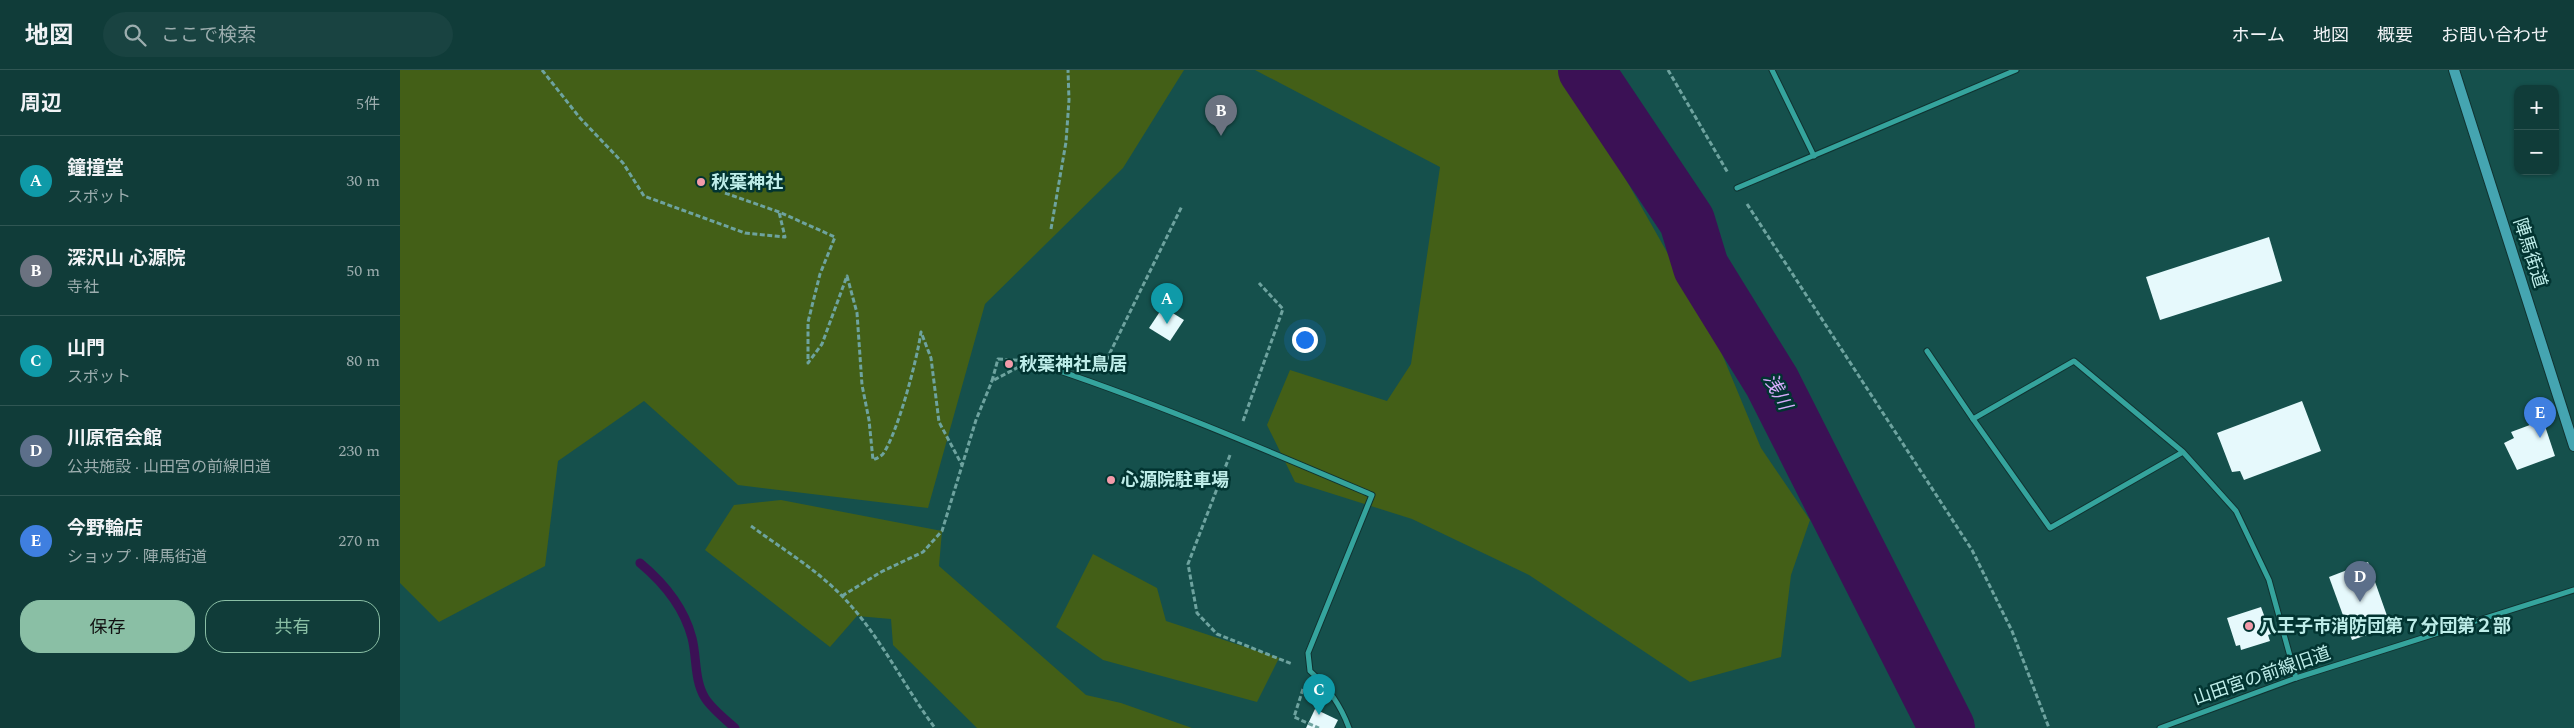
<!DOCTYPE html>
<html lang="ja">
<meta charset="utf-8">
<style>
:root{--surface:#103c39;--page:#194341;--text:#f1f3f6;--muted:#9cadae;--line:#305653;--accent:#8abfa5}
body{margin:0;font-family:Spectral,"Noto Sans JP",serif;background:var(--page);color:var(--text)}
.controls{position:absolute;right:15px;top:15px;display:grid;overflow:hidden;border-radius:10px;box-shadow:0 1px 4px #0004}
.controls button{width:45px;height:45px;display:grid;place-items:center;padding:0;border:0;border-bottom:1px solid var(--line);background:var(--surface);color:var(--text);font:25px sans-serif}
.you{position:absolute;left:904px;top:269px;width:18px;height:18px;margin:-12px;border:4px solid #fff;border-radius:50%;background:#1a73e8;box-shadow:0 0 0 8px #1a73e833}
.badge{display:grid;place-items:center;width:32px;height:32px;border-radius:50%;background:var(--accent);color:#fff;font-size:16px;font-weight:700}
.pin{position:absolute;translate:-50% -41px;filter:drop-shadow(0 1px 2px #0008)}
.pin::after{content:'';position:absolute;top:26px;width:18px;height:15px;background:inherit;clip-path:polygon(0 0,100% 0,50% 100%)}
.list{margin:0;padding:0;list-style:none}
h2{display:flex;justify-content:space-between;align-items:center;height:65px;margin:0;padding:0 20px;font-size:21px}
h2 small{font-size:16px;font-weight:400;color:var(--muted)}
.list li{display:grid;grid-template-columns:32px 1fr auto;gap:15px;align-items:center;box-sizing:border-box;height:90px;padding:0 20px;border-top:1px solid var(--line)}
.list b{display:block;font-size:19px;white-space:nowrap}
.list p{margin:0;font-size:16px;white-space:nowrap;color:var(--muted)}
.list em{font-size:16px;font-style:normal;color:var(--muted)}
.actions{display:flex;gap:10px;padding:15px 20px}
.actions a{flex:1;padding:11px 0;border:1px solid var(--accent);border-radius:20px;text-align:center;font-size:18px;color:var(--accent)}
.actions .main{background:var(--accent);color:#111}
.icon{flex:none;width:28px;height:28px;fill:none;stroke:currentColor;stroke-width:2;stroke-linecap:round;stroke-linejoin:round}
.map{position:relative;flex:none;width:2174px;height:658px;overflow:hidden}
header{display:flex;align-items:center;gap:30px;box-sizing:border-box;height:70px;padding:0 25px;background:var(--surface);border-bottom:1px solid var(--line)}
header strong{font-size:24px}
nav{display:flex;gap:28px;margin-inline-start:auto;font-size:18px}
.search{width:350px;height:45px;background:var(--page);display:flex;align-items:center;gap:12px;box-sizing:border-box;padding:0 18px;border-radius:28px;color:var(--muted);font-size:19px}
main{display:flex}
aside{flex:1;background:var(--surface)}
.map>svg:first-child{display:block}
</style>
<header>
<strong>地図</strong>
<div class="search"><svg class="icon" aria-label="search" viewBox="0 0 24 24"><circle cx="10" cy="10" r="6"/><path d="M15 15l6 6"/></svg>ここで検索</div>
<nav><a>ホーム</a><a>地図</a><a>概要</a><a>お問い合わせ</a></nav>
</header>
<main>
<aside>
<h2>周辺<small>5件</small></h2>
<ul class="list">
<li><span class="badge" style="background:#0f9aa8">A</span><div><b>鐘撞堂</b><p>スポット</p></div><em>30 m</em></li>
<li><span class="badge" style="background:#6b7280">B</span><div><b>深沢山 心源院</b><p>寺社</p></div><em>50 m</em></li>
<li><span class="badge" style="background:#0f9aa8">C</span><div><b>山門</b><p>スポット</p></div><em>80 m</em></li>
<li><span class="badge" style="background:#5c6f8a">D</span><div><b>川原宿会館</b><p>公共施設 · 山田宮の前線旧道</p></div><em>230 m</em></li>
<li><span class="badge" style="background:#3f7fe0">E</span><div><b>今野輪店</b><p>ショップ · 陣馬街道</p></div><em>270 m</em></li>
</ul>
<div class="actions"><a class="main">保存</a><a>共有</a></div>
</aside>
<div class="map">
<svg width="2174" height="658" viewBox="0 0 2174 658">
<rect width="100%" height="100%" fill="#15504c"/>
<g fill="#435f17">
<polygon points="0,0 784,0 723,98 585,234 528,438 338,415 244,331 158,391 145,496 39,552 0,513"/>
<polygon points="855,0 1164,0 1315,267 1361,378 1410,450 1391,505 1381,587 1290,612 1129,505 1012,449 895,412 867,355 890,300 987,331 1011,294 1040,97"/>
<polygon points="381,430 542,461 539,496 686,625 721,633 792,658 577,658 493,575 491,549 457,546 430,577 305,480 334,435"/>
<polygon points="693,484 757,518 766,551 879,588 857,632 703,590 656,557"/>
</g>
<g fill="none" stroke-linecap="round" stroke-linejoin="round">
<path stroke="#3b1155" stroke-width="9" d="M 240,493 C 264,513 284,537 292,568 C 297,587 294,610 305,628 C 312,639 325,649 335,658"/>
<polyline stroke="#3b1155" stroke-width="56" points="1186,0 1287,151 1301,197 1372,312 1547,658"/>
</g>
<g fill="#e6f9fc">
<polygon points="1869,167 1882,211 1760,250 1746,207"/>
<polygon points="763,237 784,250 770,271 749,258"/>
<polygon points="1902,331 1921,381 1844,410 1840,401 1832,402 1817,363"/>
<polygon points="2143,350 2155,386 2117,400 2104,373 2114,368 2111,362"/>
<polygon points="1968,492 1991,557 1952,570 1929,507"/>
<polygon points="1861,537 1871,564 1868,565 1870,571 1841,580 1840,575 1836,576 1827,548"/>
<polygon points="915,639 938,650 934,658 906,658"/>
</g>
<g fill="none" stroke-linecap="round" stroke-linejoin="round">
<g stroke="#103230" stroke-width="7">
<g id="street">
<polyline points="1372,0 1414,86"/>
<polyline points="1337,118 1616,0"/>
<polyline points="1527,281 1573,349"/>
<path d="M 630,291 C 747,329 859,377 972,425 L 908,583 L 910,601 C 927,616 941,636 949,658"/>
<polyline points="1783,382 1650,458 1573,349 1674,291 1783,382 1836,441 1869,510 1896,608"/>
<polyline points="1760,658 1896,608 2174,520"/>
</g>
</g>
<g stroke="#103230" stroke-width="12">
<polyline id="secondary" points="2054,0 2174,376"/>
</g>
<g stroke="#6ea39f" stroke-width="3" stroke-dasharray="5 2.5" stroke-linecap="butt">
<polyline points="142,0 180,48 223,93 244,126 345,163 385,167 379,142"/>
<polyline points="1268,0 1328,103"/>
<path d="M 325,123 L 379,142 L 435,167 L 420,204 L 408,252 L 408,293 L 422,274 L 447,206 L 457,243 L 462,315 L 469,350 L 473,390 C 477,388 480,387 483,384 C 498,362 517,290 521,262 L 531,288 L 539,352 L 562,395"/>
<polyline points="1347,134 1572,480 1612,561 1649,658"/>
<polyline points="651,159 666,72 669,30 668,0"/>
<polygon points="598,289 630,291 592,311"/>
<polyline points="703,297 782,136"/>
<polyline points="843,351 883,239 859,213"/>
<polyline points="830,385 788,494 797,543 817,564 892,594"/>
<path d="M 351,456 C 381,478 416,499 442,526 C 480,565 503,615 535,658"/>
<polyline points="442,526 481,502 523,482 542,461 576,350 592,311"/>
<polyline points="903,619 894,647 919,658"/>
</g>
<use href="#street" stroke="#35a49d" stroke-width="5"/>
<use href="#secondary" stroke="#45a5b1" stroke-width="10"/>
</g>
<g fill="#f39aa9" stroke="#023431" stroke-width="2">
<circle cx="301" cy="112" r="5"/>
<circle cx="609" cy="294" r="5"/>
<circle cx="711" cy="410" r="5"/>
<circle cx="1849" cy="556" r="5"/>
</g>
<g text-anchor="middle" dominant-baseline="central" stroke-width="5" stroke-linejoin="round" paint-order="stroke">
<g font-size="18" font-weight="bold" fill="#beede9" stroke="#023431" text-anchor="start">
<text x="311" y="112">秋葉神社</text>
<text x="619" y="294">秋葉神社鳥居</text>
<text x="721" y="410">心源院駐車場</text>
<text x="1859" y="556">八王子市消防団第７分団第２部</text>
</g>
<g font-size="18" fill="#beede9" stroke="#023431">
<text transform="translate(2130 183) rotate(72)">陣馬街道</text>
<text transform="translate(1862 606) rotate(-19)">山田宮の前線旧道</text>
</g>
<g font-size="19" font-style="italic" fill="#d8acfc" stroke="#023431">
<text transform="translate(1377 322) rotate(62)">浅川</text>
</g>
</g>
</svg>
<div class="controls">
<button>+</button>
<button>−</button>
</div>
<div class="you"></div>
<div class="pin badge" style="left:767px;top:254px;background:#0f9aa8">A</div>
<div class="pin badge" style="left:821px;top:66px;background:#6b7280">B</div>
<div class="pin badge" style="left:919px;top:645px;background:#0f9aa8">C</div>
<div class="pin badge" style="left:1960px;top:532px;background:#5c6f8a">D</div>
<div class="pin badge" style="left:2140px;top:368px;background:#3f7fe0">E</div>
</div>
</main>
